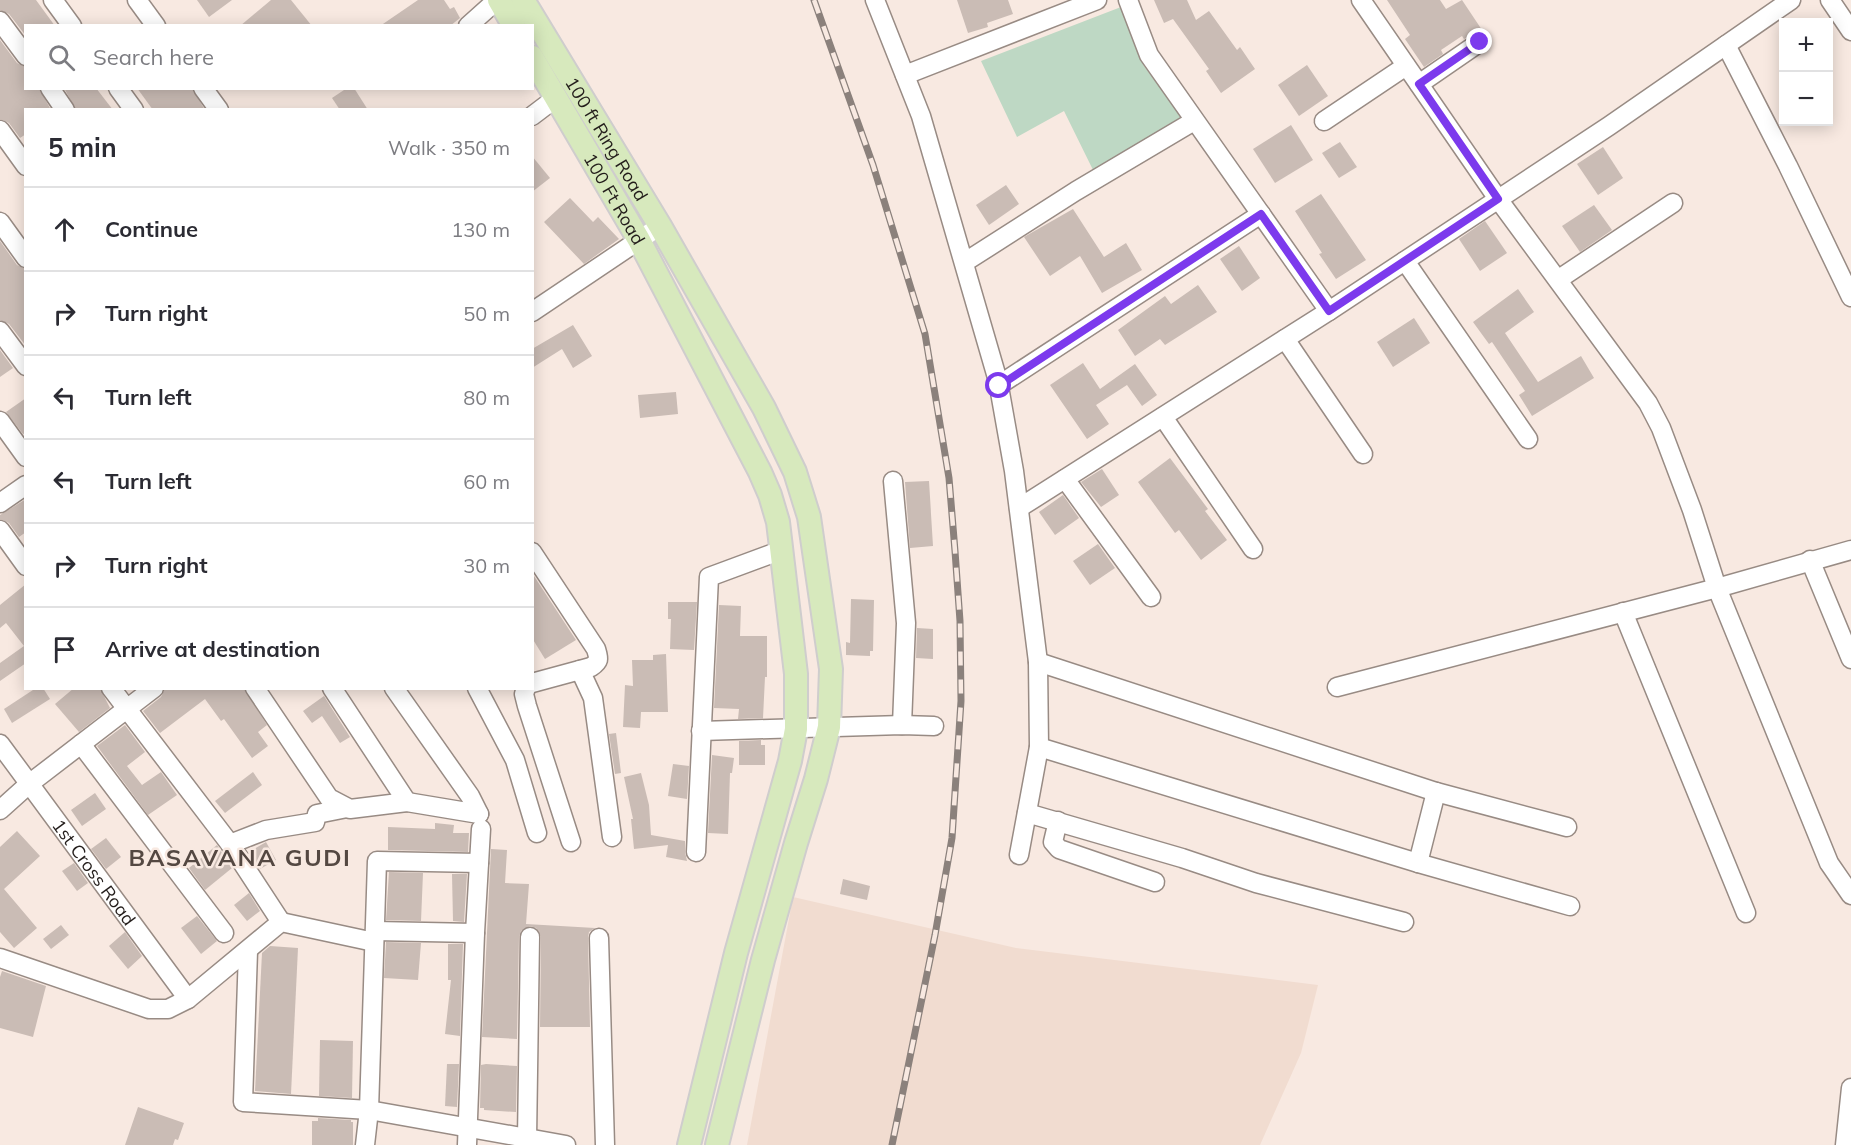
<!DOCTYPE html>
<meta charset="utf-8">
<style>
:root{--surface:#fff;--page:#f2f2f3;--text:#2b2b33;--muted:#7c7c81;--line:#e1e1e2}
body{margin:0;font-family:Mulish,sans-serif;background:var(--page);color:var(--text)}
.controls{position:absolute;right:18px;top:18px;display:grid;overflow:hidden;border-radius:0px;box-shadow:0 3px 15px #0003}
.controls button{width:54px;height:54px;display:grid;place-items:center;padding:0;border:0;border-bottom:2px solid var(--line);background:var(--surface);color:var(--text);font:30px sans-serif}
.stop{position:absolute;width:18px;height:18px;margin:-14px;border:4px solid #7c3aed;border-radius:50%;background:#fff}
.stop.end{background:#7c3aed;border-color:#fff;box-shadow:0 2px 6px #0008}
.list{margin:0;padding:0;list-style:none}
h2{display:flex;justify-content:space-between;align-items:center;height:78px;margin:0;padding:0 24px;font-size:26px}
h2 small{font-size:20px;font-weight:400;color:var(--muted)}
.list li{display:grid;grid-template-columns:39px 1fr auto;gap:18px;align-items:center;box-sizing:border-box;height:84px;padding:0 24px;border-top:2px solid var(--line)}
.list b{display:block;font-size:22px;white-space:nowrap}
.list em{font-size:20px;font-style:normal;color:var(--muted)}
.icon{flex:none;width:33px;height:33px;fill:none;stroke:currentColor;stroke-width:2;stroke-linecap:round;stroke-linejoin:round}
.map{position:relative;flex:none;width:1851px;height:1145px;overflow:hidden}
.search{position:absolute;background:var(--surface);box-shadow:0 3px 15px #0003;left:24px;top:24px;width:510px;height:66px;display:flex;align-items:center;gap:15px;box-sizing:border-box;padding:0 21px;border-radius:0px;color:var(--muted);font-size:22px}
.panel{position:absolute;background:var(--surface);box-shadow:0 3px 15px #0003;left:24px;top:108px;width:510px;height:582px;border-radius:0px}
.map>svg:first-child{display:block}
</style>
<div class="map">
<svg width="1851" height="1145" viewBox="0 0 1851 1145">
<rect width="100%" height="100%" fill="#f8e9e1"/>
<polygon fill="#f1dcd0" points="793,897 1016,948 1318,985 1301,1053 1260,1145 747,1145"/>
<polygon fill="#bed8c4" points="1121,7 1144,66 1183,118 1094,172 1064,111 1017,137 981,61"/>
<g fill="#cabcb5">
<polygon points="0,0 36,0 55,26 26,26 26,36 9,14 0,10"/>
<polygon points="197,0 232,0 209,17"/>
<polygon points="271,0 291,0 312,26 240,26"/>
<polygon points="418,0 444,0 450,9 454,7 460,18 450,26 380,26"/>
<polygon points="957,0 1008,0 1013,14 987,23 988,27 968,33"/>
<polygon points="1154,0 1187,0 1196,20 1209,11 1237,50 1240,47 1255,69 1221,93 1206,71 1209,69 1173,19 1164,23"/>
<polygon points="1387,0 1440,0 1446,9 1462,0 1482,30 1464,39 1462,36 1441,50 1443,54 1424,67 1405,39 1410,35"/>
<polygon points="0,40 17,63 26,67 26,88 39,88 51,110 26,110 26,134 20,138 9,123 0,119"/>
<polygon points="1307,65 1328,96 1299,116 1278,85"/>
<polygon points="64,88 96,88 113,110 76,110"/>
<polygon points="137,88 192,88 205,110 153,110"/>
<polygon points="347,88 354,88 368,110 340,110 332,98"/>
<polygon points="1291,125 1313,160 1275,183 1253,149"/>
<polygon points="1340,142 1357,167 1339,178 1322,153"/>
<polygon points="1603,147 1623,178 1598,195 1577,164"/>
<polygon points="532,156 550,178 532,192"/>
<polygon points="1006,185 1019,204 989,225 976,205"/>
<polygon points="1321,194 1366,260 1336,279 1319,254 1322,253 1295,211"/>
<polygon points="570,198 593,222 598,217 619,239 584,264 544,222"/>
<polygon points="1594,205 1612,230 1580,252 1562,226"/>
<polygon points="1073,209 1104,257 1126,243 1142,270 1102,293 1080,256 1050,276 1024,237"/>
<polygon points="1485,221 1507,253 1480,271 1459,239"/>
<polygon points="0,241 17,265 26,269 26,346 9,324 0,320"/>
<polygon points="1239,246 1260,278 1242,291 1220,259"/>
<polygon points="1198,285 1217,312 1165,345 1160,339 1135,356 1118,330 1165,296 1171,304"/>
<polygon points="1518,289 1534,312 1505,333 1538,382 1581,356 1594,378 1532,416 1519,395 1525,391 1492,342 1489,344 1473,322"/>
<polygon points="1414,318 1430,343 1393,367 1377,342"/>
<polygon points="573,325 592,356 573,368 562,349 532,368 532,349"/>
<polygon points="0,350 13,368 0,377"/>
<polygon points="1083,363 1100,389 1135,364 1157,395 1142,406 1127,385 1096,405 1109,424 1087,439 1050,385"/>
<polygon points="676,392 678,414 640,418 638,395"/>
<polygon points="26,398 26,433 23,434 6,412"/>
<polygon points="1170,458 1208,509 1205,511 1227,540 1201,560 1179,530 1175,533 1138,482"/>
<polygon points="1102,469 1119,495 1101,507 1081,482"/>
<polygon points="929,481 933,546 910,548 905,482"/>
<polygon points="1063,495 1079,518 1055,535 1039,512"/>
<polygon points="26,499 26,532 19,537 9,523 0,519 0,515"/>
<polygon points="1098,544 1115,568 1090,585 1073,561"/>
<polygon points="532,573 576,640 545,659 532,638"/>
<polygon points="26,584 26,663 0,681 0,663 24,646 6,623 0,628 0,605"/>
<polygon points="851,599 874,600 873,651 870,651 870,656 846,655 846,642 850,643"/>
<polygon points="668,602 697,602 694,650 670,649 671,619 668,619"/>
<polygon points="719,605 741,606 740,636 767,636 767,677 765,677 763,718 738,719 739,709 714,708"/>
<polygon points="917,628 933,629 933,659 916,658"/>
<polygon points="666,654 668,712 641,712 640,728 623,727 625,685 633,686 632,660 653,660 653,655"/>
<polygon points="36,688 43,688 50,699 12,723 4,709"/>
<polygon points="74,688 100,688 110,708 79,732 55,704"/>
<polygon points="165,688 244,688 267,725 258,732 268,746 252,758 224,719 221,721 205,699 160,733 143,711 161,697"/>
<polygon points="324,696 350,737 340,743 322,716 312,723 303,711"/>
<polygon points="125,725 145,752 127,766 142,785 161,772 177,795 148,815 97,746"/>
<polygon points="616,733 621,773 615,774 609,734"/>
<polygon points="761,740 761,745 765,745 765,765 739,765 739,741"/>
<polygon points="712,755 734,758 732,773 730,773 728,834 708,833"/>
<polygon points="673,764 689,766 687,799 668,796"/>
<polygon points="253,772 262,785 225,813 215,801"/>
<polygon points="641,773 649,805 651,835 685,841 685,852 687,861 666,857 668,845 634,849 631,819 633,819 624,777"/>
<polygon points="95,793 106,809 82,826 71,810"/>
<polygon points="435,823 454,825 453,833 469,833 468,852 388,850 388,827 435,829"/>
<polygon points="17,831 40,856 4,889 37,928 14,948 0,932 0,847"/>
<polygon points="106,838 121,857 106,869 91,849"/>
<polygon points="266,842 276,860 260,869 249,852"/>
<polygon points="217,845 232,868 205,890 189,868"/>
<polygon points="491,849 507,850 505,883 529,884 526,924 595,928 589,932 588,938 590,1027 540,1027 541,937 536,928 530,926 521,931 519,937 517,1039 482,1037"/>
<polygon points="74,863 88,883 77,891 62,871"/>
<polygon points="389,872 423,873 421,921 386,920"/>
<polygon points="452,874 467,874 464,922 453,921"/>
<polygon points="843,879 870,886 867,900 840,894"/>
<polygon points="249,893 260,911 247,921 234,905"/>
<polygon points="197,916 217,941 201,954 181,928"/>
<polygon points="61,925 69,935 51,949 43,939"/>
<polygon points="125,932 142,956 128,969 109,946"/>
<polygon points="386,942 421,943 418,980 384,978"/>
<polygon points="448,944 463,944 460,1036 445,1034 451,980 448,980"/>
<polygon points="270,946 298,948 291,1094 255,1091 262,953"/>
<polygon points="2,971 46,986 33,1037 0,1028 0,977"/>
<polygon points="320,1040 353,1041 352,1098 319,1096"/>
<polygon points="447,1064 459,1064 457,1107 445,1106"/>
<polygon points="486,1064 517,1066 516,1112 484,1110 484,1108 480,1108 481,1065"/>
<polygon points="138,1107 184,1123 178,1140 175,1139 173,1145 125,1145"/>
<polygon points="318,1118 351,1120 351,1122 353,1122 353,1145 312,1145 312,1121 318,1121"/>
</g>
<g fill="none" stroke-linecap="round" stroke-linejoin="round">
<g stroke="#988b84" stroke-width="21">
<g id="minor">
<polyline points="53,0 72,26"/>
<polyline points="137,0 156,26"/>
<polyline points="875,0 921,116 998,381 1014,471 1038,662 1039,747 1418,863 1570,906"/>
<polyline points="1128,0 1149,55 1329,311 1609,126 1791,0"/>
<polyline points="1361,0 1498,199 1648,403 1661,428 1692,510 1717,588 1829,863 1851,895"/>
<polyline points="1830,0 1851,31"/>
<polyline points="0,21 26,56"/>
<polyline points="468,26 497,0"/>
<polyline points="1726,45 1788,166 1851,297"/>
<polyline points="905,75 1097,0"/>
<polyline points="1419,84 1480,42"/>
<polyline points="50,88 65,110"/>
<polyline points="118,88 134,110"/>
<polyline points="203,88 219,110"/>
<polyline points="532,116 557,97"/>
<polyline points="1324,121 1406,66"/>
<polyline points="0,130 26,166"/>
<polyline points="0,222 26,258"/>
<polyline points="1405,261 1528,439"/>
<polyline points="965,262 1076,191 1194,121"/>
<polyline points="1559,279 1673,203"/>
<polyline points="532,312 660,226"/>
<polyline points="0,331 26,366"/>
<polyline points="1285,339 1363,454"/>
<polyline points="999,385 1261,214"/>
<polyline points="1163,417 1253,549"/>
<polyline points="0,421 26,457"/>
<polyline points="1065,479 1151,597"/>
<polyline points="893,481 906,623 902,725"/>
<polyline points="0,503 26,485"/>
<polyline points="1019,508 1329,311"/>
<polyline points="0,530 26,566"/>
<path d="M 532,552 L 596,649 C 599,659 600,661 591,667 L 532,683"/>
<polyline points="1810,560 1851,659"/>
<polyline points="1623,612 1746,913"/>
<polyline points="1038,662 1436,792 1567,827"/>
<polyline points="580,670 593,698 612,837"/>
<polyline points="1337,687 1717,588 1851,550"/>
<polyline points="111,688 230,844 281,922"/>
<polyline points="255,688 329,798 350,809 407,802 479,814"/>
<polyline points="332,688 407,802"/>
<polyline points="394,688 470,796 479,814"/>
<polyline points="477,688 515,760 537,833"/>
<polyline points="526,688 524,694 527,706 571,842"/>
<polyline points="701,731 902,725 934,726"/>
<path id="s1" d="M 0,744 L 188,999"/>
<polyline points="81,744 224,933"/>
<polyline points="0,810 29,784 154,688"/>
<polyline points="1027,813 1182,858 1256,883 1404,922"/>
<polyline points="1058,821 1053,842 1059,849 1155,882"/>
<polyline points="230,844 266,830 315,822 317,814 347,808"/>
<polyline points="696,852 709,577 782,550"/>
<polyline points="1019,855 1039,747"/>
<polyline points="1418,863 1436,792"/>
<polyline points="375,931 475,933"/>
<polyline points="599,938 605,1145"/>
<polyline points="248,951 243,1102 369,1110 566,1145"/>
<polyline points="0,958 149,1009 168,1009 188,999 281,922 374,942"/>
<polyline points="527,1139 530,937"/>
<polyline points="365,1145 369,1110 377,861 479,863"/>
<polyline points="467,1145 475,933 481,829"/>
<polyline points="1845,1145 1851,1088"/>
</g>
</g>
<g stroke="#cfcdcd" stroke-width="26">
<g id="major">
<polyline points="499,0 514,26"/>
<path id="s2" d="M 523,0 L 660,226 L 764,408 L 795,472 L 809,517 L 831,669 L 829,727 L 816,779 L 796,843 L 763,960 L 717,1145"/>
<path id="s3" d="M 532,57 L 639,240 L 760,472 L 770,495 L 778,522 L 796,674 L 796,729 L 790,761 L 736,953 L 689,1145"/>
</g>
</g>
<use href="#minor" stroke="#fff" stroke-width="18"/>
<use href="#major" stroke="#d7e9bd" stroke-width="22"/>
<g stroke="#8b817c" stroke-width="7">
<polyline id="rail" points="814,0 873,165 925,334 949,478 955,551 960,621 961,701 952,838 935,935 892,1145"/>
</g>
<use href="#rail" stroke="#f8e9e1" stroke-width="4.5" stroke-dasharray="14" stroke-linecap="butt"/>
</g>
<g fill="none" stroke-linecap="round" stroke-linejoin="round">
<polyline stroke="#7c3aed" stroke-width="8" points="999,386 1261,214 1329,311 1498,199 1419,84 1480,42"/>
</g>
<g text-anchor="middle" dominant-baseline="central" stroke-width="5" stroke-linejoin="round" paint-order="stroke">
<g font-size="18" fill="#231d1b" stroke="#f8e9e1">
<text stroke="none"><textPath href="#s2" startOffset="162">100 ft Ring Road</textPath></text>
<text stroke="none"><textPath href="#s3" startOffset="164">100 Ft Road</textPath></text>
<text stroke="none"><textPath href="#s1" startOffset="159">1st Cross Road</textPath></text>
</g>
<g font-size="24" font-weight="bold" letter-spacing="1.5" fill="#544842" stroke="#f8e9e1">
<text x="240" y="857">BASAVANA GUDI</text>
</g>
</g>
</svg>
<div class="controls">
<button>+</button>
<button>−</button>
</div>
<div class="stop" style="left:999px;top:386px"></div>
<div class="stop end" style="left:1480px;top:42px"></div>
<div class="search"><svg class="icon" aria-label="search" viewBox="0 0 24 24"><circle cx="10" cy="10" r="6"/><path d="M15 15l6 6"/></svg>Search here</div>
<section class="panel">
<h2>5 min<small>Walk · 350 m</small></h2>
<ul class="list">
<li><svg class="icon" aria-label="ahead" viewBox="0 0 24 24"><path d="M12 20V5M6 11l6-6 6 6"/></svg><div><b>Continue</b></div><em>130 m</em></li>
<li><svg class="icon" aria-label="right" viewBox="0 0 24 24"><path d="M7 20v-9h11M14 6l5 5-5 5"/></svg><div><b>Turn right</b></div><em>50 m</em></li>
<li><svg class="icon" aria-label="left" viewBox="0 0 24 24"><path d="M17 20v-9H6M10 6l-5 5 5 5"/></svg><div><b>Turn left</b></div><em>80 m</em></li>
<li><svg class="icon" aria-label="left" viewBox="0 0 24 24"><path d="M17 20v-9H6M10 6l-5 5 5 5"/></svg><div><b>Turn left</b></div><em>60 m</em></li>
<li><svg class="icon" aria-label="right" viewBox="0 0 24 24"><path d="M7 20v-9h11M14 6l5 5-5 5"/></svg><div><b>Turn right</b></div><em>30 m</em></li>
<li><svg class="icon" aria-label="arrive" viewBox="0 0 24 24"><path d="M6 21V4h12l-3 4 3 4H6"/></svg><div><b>Arrive at destination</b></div></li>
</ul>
</section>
</div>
